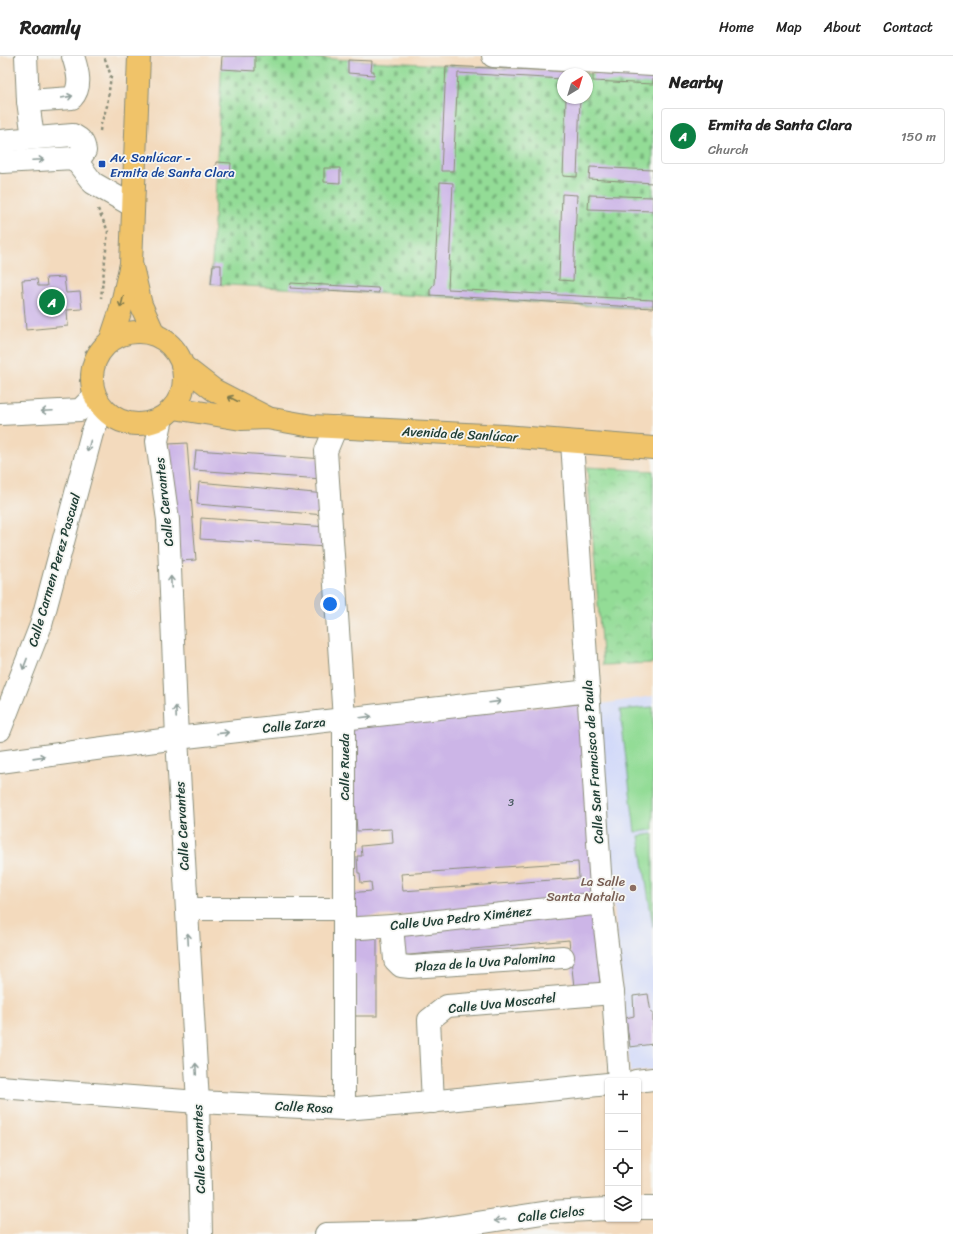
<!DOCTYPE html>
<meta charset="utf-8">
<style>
:root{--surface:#fff;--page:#f6f6f6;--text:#222;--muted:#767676;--line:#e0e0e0;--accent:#0b8043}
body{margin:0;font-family:Sriracha,sans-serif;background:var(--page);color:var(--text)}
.controls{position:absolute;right:12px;bottom:12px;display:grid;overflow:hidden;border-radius:4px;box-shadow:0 1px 3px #0004}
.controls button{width:36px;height:36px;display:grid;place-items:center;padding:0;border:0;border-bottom:1px solid var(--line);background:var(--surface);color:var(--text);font:20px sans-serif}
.compass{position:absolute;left:557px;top:12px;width:36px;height:36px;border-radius:50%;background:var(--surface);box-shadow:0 1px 3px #0004;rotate:38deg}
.you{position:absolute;left:330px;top:548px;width:14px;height:14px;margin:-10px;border:3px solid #fff;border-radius:50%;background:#1a73e8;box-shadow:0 0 0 6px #1a73e833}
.badge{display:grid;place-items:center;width:26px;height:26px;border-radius:50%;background:var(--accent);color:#fff;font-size:13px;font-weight:700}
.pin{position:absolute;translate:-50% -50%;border:2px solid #fff;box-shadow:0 1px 4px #0006}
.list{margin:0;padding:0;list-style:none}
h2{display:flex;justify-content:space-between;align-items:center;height:52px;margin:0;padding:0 16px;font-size:17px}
h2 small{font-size:13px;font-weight:400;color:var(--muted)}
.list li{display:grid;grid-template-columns:26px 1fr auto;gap:12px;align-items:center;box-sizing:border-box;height:56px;margin:0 8px 8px;padding:0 8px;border:1px solid var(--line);border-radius:4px}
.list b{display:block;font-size:15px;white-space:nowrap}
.list p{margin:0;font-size:13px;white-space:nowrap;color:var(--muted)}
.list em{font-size:13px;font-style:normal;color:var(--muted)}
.icon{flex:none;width:22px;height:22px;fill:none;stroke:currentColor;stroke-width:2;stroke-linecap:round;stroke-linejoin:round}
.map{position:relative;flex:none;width:653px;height:1178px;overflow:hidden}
header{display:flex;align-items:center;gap:24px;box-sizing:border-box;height:56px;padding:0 20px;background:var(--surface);border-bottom:1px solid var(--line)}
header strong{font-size:19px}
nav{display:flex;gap:22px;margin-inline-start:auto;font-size:14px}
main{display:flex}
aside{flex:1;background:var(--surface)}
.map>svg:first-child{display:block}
</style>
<header>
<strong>Roamly</strong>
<nav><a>Home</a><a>Map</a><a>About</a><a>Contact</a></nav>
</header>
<main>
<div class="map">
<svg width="653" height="1178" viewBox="0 0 653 1178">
<defs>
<pattern id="cemetery-stones" width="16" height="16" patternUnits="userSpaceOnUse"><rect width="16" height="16" fill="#93dc96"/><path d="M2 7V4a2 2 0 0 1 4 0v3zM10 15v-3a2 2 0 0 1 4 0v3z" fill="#77b47b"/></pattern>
<pattern id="park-crowns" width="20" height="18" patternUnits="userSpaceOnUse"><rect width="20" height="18" fill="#93dc96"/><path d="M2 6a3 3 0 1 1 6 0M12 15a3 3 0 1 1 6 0" fill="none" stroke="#77b47b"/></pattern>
</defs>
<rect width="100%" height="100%" fill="#f6f6f2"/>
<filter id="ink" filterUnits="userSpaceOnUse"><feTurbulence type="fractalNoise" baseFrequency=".025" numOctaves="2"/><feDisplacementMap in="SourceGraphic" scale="8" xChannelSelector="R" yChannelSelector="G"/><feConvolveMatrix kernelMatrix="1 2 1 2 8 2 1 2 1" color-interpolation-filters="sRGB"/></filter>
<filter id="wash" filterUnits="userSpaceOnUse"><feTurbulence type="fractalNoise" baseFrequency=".012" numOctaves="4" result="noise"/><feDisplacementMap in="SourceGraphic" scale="16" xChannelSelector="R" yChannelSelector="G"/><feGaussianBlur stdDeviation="0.9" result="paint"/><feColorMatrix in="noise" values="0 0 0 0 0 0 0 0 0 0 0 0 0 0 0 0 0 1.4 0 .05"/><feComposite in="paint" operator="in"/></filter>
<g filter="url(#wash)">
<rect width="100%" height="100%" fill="#f3dabd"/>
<polygon fill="#d1d9f9" points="653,640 653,1014 630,1017 595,649"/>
<path fill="url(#cemetery-stones)" stroke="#598c65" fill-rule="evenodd" d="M 222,0 L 281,0 L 653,21 L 653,253 L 211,228 ZM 563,18 L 587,18 L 587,42 L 563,42 Z"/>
<polygon fill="url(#park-crowns)" stroke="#598c65" points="587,411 653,415 653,607 603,609"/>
<g fill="#93dc96" stroke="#598c65">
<polygon points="653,651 653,774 635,776 620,654"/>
<polygon points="653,778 653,871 639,780"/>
</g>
<g id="blocks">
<g fill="#ccb5e7" fill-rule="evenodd">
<polygon points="222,0 255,0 255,15 221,13"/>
<polygon points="348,4 372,5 371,15 374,15 374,19 348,17"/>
<polygon points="446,10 579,16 579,18 563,18 563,23 458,17 453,115 441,115"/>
<polygon points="593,17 653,20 653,28 593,25"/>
<polygon points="566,42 580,42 577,121 563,120"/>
<polygon points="216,106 231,107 230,121 215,121"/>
<polygon points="590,111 653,114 653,127 589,123"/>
<polygon points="324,112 340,112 340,127 324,126"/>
<polygon points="440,126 453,127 448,233 653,244 653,252 430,239 430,233 434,228"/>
<polygon points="562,138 577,139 573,225 559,224"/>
<polygon points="589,139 653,141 653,155 588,153"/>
<polygon points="213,209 221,209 221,229 211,228"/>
<polygon points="64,221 66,237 80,236 82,253 67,254 68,270 26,274 22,224 37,223 38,230 47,230 46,222"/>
<polygon points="291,227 378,232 379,237 290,232"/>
<polygon points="187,387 196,504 178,505 169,388"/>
<polygon points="196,394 324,403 322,423 194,414"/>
<polygon points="199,426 325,438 324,459 197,448"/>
<polygon points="201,462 327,471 326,491 200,483"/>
<path d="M 582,648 L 597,842 L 523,851 L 350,862 L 348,837 L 372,835 L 371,826 L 361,827 L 360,817 L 358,817 L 357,800 L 362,800 L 361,790 L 393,787 L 392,773 L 357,775 L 349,665 ZM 578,806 L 579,822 L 403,835 L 401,818 Z"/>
<polygon points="593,855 600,928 574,931 569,884 399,900 396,875"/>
<rect x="347" y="876" width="30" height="84"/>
<polygon points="648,938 651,957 653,957 653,988 630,991 626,962 634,960 633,940"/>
</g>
</g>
</g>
<g filter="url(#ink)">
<use href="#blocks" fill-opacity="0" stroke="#898c78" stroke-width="1"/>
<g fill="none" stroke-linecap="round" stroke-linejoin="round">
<g stroke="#898c78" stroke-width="24">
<g id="minor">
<polyline points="26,0 28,45 33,82"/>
<polyline points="493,0 653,9"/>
<path d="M 28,45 L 72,42 C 83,30 77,13 73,0"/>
<path d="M 0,85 L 73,79 C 81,83 84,86 85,95 L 81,101 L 74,102"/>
<polyline points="0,105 2,106 74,102 93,127 133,150"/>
<polyline points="0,358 80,354 94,340"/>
<polyline points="162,362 157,385 168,464 177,682 198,1046 201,1178"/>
<polyline points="336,371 326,395 344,663 344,1053"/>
<polyline points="572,386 602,847 613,937 619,1025"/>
<polyline points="0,674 41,569 92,377 103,353"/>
<polyline points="0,706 177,682 589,635"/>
<polyline points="187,853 344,853"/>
<polyline points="392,870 395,904 401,910 410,911 563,901"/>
<polyline points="344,873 392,870 602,847"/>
<polyline points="636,1025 653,1023"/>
<polyline points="0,1031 198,1046 344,1053 418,1047 608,1028"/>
<polyline points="433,1046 429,964 447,950 613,937"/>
<polyline points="638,1152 653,1152"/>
<polyline points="326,1178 419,1176 549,1156 608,1153"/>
</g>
</g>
<g stroke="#898c78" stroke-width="24">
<g id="major">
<polyline points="132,211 141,249 154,278"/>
<circle cx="138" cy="322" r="46"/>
<polyline points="111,283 120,256 131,208 139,0"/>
<polyline points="183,310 214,334 266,361"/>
<polyline points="174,352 241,363 267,362 312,370 504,380 653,392"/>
</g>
</g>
<g stroke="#898c78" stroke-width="2.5" stroke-dasharray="3 3" stroke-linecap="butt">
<polyline points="100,75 101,68 107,50 111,20 104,0"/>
<polyline points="98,153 108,175 101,242"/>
<polyline points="80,326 86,296 92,287"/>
</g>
<use href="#minor" stroke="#fff" stroke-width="22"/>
<use href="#major" stroke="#f0c369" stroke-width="22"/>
</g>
<defs><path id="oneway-shaft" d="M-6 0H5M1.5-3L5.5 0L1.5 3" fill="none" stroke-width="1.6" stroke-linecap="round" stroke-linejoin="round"/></defs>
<g stroke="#8f9e9a">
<use href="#oneway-shaft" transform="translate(67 41) rotate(-10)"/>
<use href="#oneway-shaft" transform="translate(38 104) rotate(-3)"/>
<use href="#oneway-shaft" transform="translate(47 355) rotate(177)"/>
<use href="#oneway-shaft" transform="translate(89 390) rotate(105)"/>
<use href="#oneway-shaft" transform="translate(171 526) rotate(-92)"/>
<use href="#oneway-shaft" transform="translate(25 608) rotate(111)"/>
<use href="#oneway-shaft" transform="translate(495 646) rotate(-7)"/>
<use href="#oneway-shaft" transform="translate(176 656) rotate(-92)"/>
<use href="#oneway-shaft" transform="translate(366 661) rotate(-7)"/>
<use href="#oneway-shaft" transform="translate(223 677) rotate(-6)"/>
<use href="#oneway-shaft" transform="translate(39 701) rotate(-8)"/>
<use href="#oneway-shaft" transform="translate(188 883) rotate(-93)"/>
<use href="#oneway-shaft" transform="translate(196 1013) rotate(-93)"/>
<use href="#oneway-shaft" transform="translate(500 1164) rotate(171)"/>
</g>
<g stroke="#7d794c">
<use href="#oneway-shaft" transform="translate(122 246) rotate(103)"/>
<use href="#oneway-shaft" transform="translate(233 343) rotate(-152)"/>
</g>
</g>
<rect fill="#1a4fb4" stroke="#f6f6f2" stroke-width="1.5" x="98" y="104" width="8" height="8" rx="2"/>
<circle fill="#8d6e63" stroke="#f6f6f2" stroke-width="1.5" cx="633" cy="832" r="4"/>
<g text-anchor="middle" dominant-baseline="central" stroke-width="3.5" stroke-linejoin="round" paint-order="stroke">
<g font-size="11" fill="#4a5b61">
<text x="511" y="746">3</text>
</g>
<g font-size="13" fill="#164399" stroke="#f6f6f2" text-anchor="start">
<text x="110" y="101">Av. Sanlúcar -<tspan x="110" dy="15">Ermita de Santa Clara</tspan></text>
</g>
<g font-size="13" fill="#1f3d34" stroke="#f6f6f2">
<text transform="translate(460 378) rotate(3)">Avenida de Sanlúcar</text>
<text transform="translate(164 446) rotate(-96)">Calle Cervantes</text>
<text transform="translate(54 514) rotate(-74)">Calle Carmen Perez Pascual</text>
<text transform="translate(294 669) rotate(-6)">Calle Zarza</text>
<text transform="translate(593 706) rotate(-94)">Calle San Francisco de Paula</text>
<text transform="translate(344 711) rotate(-90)">Calle Rueda</text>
<text transform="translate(182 770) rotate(-93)">Calle Cervantes</text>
<text transform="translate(461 862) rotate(-6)">Calle Uva Pedro Ximénez</text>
<text transform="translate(485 906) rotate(-4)">Plaza de la Uva Palomina</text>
<text transform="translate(502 947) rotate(-6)">Calle Uva Moscatel</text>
<text transform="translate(304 1051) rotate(3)">Calle Rosa</text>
<text transform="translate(199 1093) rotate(-92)">Calle Cervantes</text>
<text transform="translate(551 1158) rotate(-6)">Calle Cielos</text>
</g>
<g font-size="13" fill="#785e54" stroke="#f6f6f2" text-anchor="end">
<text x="625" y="825">La Salle<tspan x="625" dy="15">Santa Natalia</tspan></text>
</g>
</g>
</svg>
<div class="controls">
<button>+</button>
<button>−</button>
<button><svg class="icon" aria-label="locate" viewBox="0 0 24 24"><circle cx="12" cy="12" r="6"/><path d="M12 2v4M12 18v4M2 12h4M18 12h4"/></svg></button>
<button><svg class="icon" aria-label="layers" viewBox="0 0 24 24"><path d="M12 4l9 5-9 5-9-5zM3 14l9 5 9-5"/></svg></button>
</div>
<svg class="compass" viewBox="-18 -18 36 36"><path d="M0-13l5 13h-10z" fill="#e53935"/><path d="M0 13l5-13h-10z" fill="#767676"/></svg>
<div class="you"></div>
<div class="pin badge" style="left:52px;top:246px">A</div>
</div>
<aside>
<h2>Nearby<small></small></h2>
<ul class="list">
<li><span class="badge">A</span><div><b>Ermita de Santa Clara</b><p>Church</p></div><em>150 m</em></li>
</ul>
</aside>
</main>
